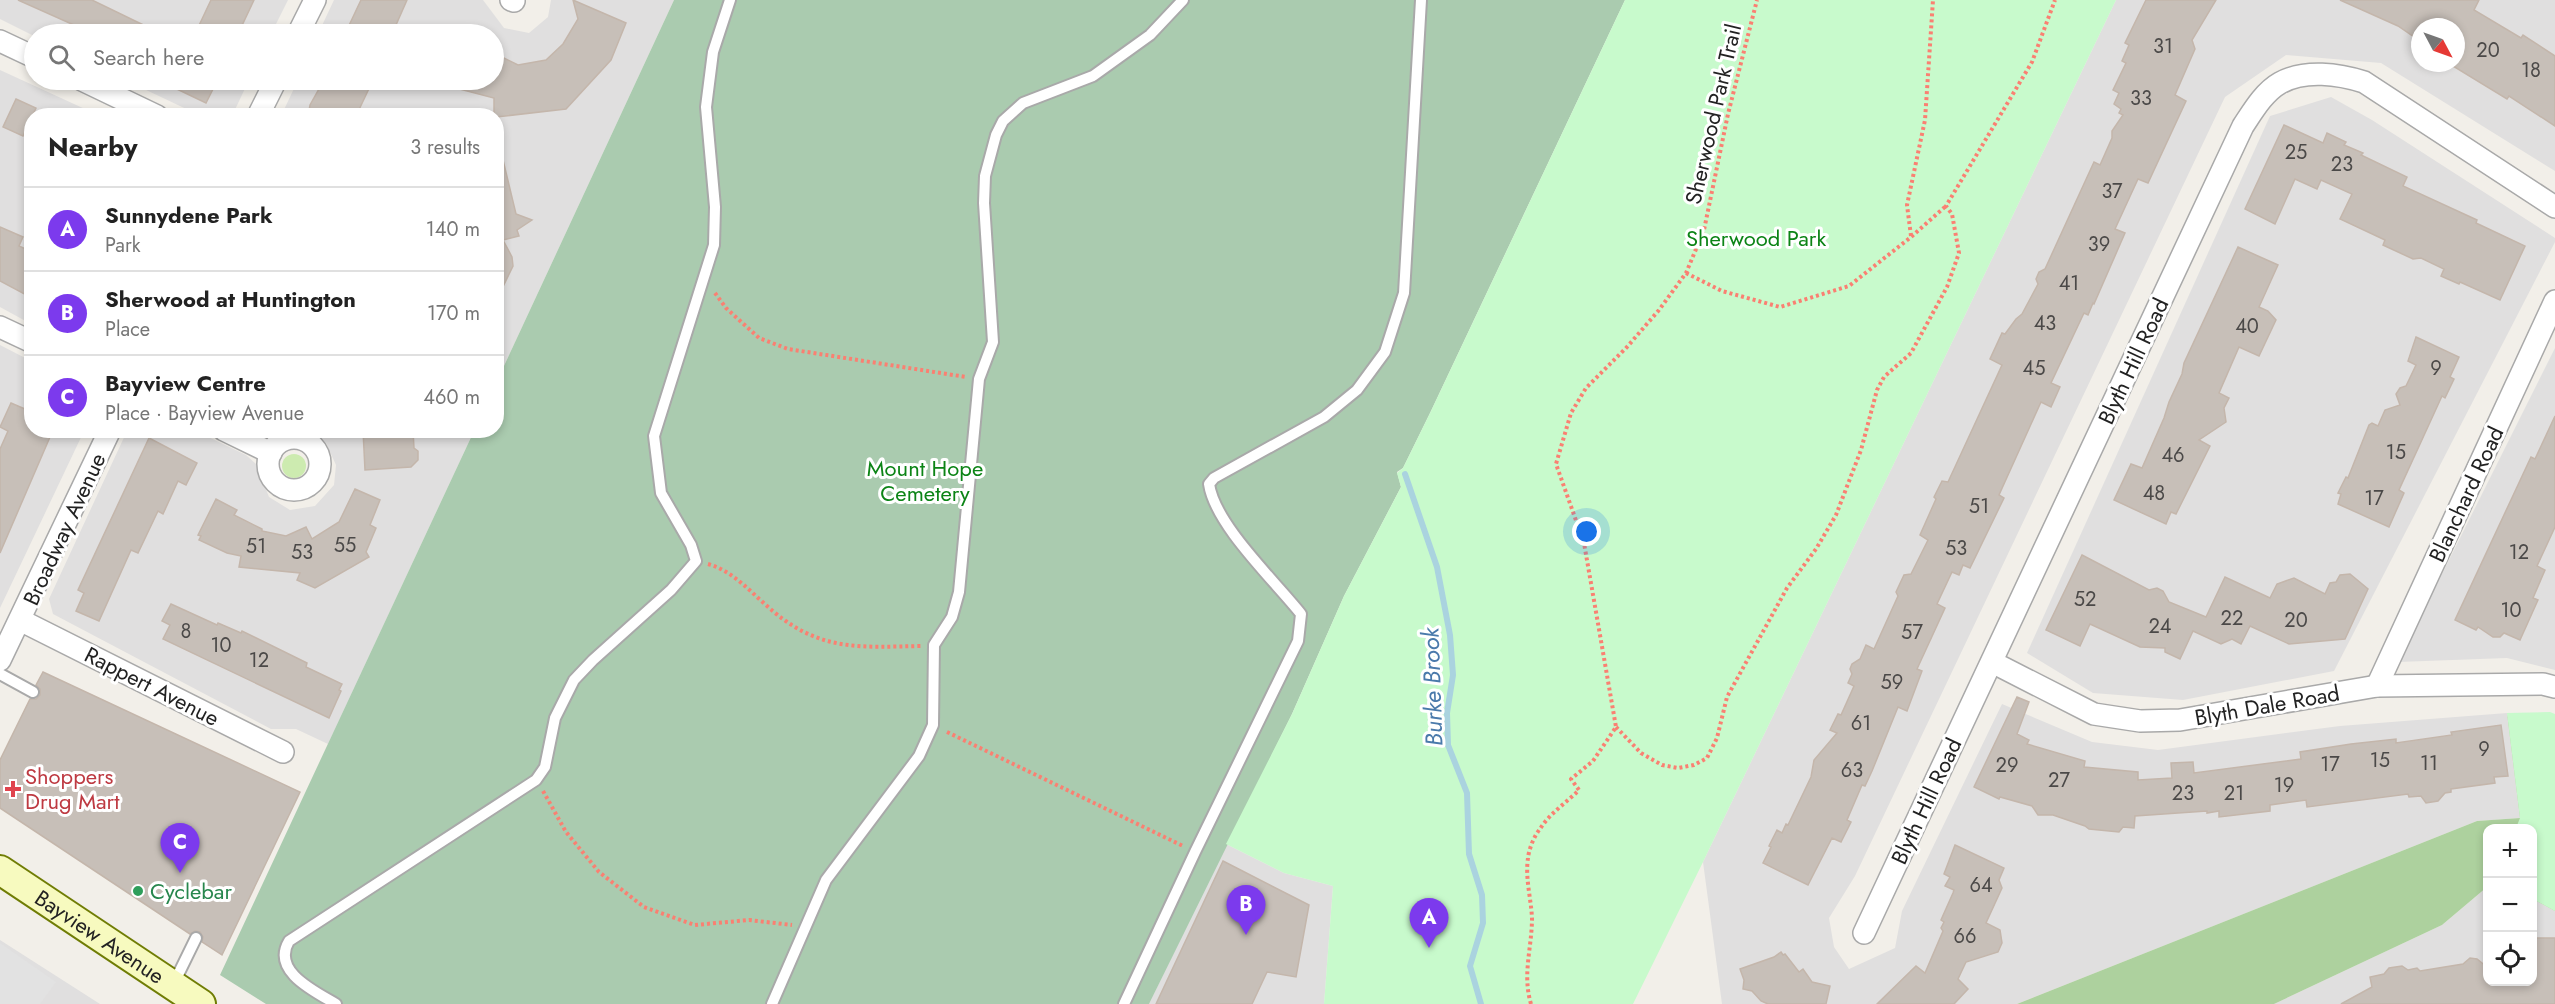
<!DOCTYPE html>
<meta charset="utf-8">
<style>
:root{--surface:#fff;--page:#f2f2f2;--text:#222;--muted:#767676;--line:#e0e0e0;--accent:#7c3aed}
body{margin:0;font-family:Jost,sans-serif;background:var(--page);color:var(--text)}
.controls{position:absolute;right:18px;bottom:18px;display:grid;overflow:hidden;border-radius:12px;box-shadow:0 3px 9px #0003}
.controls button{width:54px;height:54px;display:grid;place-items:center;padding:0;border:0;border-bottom:2px solid var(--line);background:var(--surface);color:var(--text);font:30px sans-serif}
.compass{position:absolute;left:2411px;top:18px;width:54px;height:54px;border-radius:50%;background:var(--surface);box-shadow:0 3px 9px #0003;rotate:131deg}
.you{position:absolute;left:1587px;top:532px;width:21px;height:21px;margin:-15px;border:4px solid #fff;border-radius:50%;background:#1a73e8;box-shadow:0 0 0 9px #1a73e833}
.badge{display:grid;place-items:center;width:39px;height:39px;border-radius:50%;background:var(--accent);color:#fff;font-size:20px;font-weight:700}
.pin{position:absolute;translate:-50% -50px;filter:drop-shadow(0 2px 3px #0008)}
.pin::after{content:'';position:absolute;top:32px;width:21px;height:18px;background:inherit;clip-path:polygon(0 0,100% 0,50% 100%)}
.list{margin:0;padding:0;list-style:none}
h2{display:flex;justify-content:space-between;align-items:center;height:78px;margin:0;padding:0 24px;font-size:26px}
h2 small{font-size:20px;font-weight:400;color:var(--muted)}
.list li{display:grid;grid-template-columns:39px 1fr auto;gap:18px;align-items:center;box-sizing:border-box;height:84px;padding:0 24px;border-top:2px solid var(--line)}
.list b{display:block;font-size:22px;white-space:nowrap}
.list p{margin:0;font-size:20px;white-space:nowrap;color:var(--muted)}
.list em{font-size:20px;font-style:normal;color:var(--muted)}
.icon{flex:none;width:33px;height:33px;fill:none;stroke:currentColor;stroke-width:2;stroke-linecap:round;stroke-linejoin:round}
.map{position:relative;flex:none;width:2555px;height:1004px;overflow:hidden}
.search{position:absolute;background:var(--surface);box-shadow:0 3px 9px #0003;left:24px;top:24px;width:480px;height:66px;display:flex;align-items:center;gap:15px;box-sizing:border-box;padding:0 21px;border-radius:33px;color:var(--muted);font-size:22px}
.panel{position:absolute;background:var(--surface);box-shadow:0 3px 9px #0003;left:24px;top:108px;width:480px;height:330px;border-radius:24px}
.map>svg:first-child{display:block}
</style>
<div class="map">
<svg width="2555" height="1004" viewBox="0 0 2555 1004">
<rect width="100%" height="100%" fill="#f2efe9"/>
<g fill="#e0dfdf" fill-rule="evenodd">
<polygon points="0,0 288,0 271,34 34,36 0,19"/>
<polygon points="334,0 483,0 504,28 529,33 548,17 551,0 674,0 497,381 496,116 281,116 298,80 494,80 494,34 318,34"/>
<path d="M 2116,0 L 2555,0 L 2555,171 L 2381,63 L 2286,55 L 2225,97 L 1855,876 L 1829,918 L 1834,947 L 1849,969 L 1895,948 L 1902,911 L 2002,704 L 2092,742 L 2158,750 L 2340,726 L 2507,713 L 2520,818 L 2477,821 L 2017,1004 L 1722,1004 L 1703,862 ZM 2420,27 L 2456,27 L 2456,63 L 2420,63 Z"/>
<polygon points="0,70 98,115 32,116 31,324 0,307"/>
<polygon points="125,80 249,80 232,116 199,115"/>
<polygon points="2331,97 2372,120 2555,238 2555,242 2334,671 2183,700 2093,693 2027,653 2270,116"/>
<polygon points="0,345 31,361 32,430 84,431 0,608"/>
<polygon points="2555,348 2555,670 2507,658 2398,662"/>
<polygon points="127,431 196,431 246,455 256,464 269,497 290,510 315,506 334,485 336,465 326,443 312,431 285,435 263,431 474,431 328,744 296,729 271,729 53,614 49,599"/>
<polygon points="1226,844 1284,873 1333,886 1324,1004 1149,1004"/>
<polygon points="2487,887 2488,982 2532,982 2533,899 2555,911 2555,1004 2274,1004 2442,925"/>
<polygon points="0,940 100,1004 0,1004"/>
</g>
<circle fill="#cdebb0" cx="294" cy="466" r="12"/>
<polygon fill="#add19e" points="2507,713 2555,911 2533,899 2532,828 2488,828 2487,887 2442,925 2274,1004 2017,1004 2477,821 2520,818"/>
<polygon fill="#aacbaf" points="674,0 1625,0 1431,411 1403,468 1397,472 1401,487 1344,596 1292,714 1149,1004 266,1004 220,975 474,431 496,430 497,381"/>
<g fill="#c8facc">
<polygon points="1625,0 2116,0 1703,862 1633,1004 1324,1004 1333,886 1284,873 1226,844 1292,714 1344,596 1401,487 1397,473 1403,468 1431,411"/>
<polygon points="2550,712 2555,714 2555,911 2533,899 2532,828 2516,828 2520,818 2507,713"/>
</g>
<polygon fill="#e2e2e2" points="0,943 56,982 40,1004 0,1004"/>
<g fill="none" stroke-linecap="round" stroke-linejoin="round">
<polyline stroke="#aad3df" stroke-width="6" points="1405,474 1437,567 1450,635 1453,675 1447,713 1448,745 1467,793 1469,854 1482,895 1483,923 1470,966 1481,1004"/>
</g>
<g fill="#c7bfb8" stroke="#c4b6ab" stroke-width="1.5">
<polygon points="18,0 92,0 162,34 94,34"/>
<polygon points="211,0 254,0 238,34 195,34"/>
<polygon points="361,0 407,0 392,34 345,34"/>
<polygon points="573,0 626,23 611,60 566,109 496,117 494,116 494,98 444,85 444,80 494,80 494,53 518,65 546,60 563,44 578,19"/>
<polygon points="2146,0 2216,0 2192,40 2195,49 2175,95 2186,101 2148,183 2138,179 2115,229 2125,233 2094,304 2093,303 2088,315 2084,313 2051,383 2060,387 2051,407 2041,402 1999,495 2004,498 1970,568 1963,565 1959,575 1952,572 1937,604 1945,608 1917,669 1922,671 1907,711 1898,707 1872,771 1865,786 1862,785 1847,820 1851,822 1841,842 1832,838 1808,885 1763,863 1771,847 1769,846 1777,830 1782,833 1786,824 1788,825 1811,777 1814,760 1837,733 1830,730 1838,714 1841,715 1854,686 1848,683 1852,674 1850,669 1852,664 1860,659 1866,645 1874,649 1898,596 1896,592 1904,575 1911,574 1928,540 1920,535 1936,499 1934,497 1942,481 1948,482 2002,365 1990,359 2002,333 2005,334 2016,319 2022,314 2038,284 2036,279 2039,272 2045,269 2094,162 2100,165 2112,138 2112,131 2123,115 2119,113 2121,109 2114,104 2119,93 2113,90 2126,63 2122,61 2129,45 2125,43"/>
<polygon points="2340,0 2479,0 2474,10 2521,38 2523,35 2555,56 2555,126 2509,96 2507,99 2448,63 2456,63 2456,27 2420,27 2420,41 2398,26"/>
<polygon points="158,80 212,80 210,85 214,87 206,103"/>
<polygon points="324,80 373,80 356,116 319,116 309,111 310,105"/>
<polygon points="16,99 36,108 23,136 3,127"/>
<polygon points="2284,125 2323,143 2327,133 2346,142 2344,145 2363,153 2361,155 2407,177 2403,186 2477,220 2476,223 2525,246 2500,300 2460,282 2459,284 2441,276 2444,269 2421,258 2413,259 2383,245 2385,240 2340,219 2352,194 2321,180 2317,189 2295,179 2275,224 2245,209"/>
<polygon points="503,160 516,214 532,220 517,230 519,236 503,240 512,257 513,266 496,301 496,161"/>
<polygon points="0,227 23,237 19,246 32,252 32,298 0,281"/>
<polygon points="2238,247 2278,265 2259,307 2268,311 2276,320 2259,356 2239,347 2219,393 2229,398 2224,408 2226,422 2199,440 2210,446 2176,514 2171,512 2166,524 2114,500 2131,464 2142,468 2164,418 2169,402 2182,374 2184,363"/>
<polygon points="2416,337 2459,357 2450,377 2454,379 2445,398 2442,396 2399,490 2404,493 2389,527 2338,504 2341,494 2338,493 2346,477 2348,478 2369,425 2372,423 2378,426 2385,410 2400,405 2396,394 2400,388 2406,386 2416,365 2408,361"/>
<polygon points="11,403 32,412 32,430 53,430 0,553 0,449 8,431 0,427"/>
<polygon points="2555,416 2555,527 2537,566 2545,570 2533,598 2538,600 2520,640 2504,633 2500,637 2493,637 2478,627 2476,630 2455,620 2531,457 2535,459"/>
<polygon points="363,430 413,430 414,448 418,451 418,460 411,467 365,470"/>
<polygon points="149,438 197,463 186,485 178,481 163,514 158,511 138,553 131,550 99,621 76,611 84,593 78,590"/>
<polygon points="355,489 380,500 370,525 376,528 366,552 369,557 315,588 297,580 300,573 239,567 241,556 227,553 199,540 201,536 198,535 216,499 237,510 234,515 262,529 262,531 286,536 306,527 312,539 339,522"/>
<polygon points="2082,555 2149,590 2157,588 2163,591 2169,602 2206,617 2225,577 2270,598 2277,584 2294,578 2325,594 2330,583 2336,582 2340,575 2350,574 2368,589 2345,639 2289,644 2250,626 2241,644 2232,639 2221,644 2193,631 2180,659 2165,652 2165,648 2140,647 2090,624 2080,646 2046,630"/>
<polygon points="171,604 217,625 218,623 241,633 242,631 307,663 306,667 342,684 339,690 341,691 329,718 163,639 170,625 162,621"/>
<polygon points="43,672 300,792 222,955 202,942 203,937 200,932 195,931 190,934 0,808 0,760 30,699 36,699 40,695 40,689 36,685"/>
<polygon points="2017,697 2029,702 2017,734 2029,740 2027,744 2085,761 2084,767 2138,772 2138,780 2172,778 2171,763 2193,762 2194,773 2301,759 2300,752 2351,744 2396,739 2396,743 2452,735 2451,732 2501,725 2508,776 2494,777 2495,783 2451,789 2451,792 2445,793 2438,801 2426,803 2421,796 2409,797 2408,794 2307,807 2306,800 2270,805 2270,811 2219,817 2219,811 2207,813 2207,811 2135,816 2134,828 2123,827 2119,832 2089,829 2085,826 2053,815 2038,815 2032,806 2000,797 1999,799 1974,787"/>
<polygon points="1955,845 2004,868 1999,880 2002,888 1986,923 2000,930 2002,943 1998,952 1966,962 1958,979 1968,989 1954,1004 1877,1004 1916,966 1925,973 1943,931 1941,928 1944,922 1941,920 1953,893 1954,890 1945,886 1950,877 1944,874"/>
<polygon points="1223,861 1309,905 1296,977 1267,972 1252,1004 1156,1004"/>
<polygon points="2532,938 2555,938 2555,1004 2341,1004 2372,987 2370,977 2384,974 2389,968 2402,966 2408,970 2417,968 2420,971 2463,964 2470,958 2477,959 2487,967 2487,981 2532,981"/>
<polygon points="1781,952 1783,955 1785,954 1799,972 1803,969 1812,982 1830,986 1826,1004 1768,1004 1761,1001 1752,991 1743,989 1744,980 1740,969 1774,957"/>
</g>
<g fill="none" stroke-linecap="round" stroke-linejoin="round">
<g stroke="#a9a9a9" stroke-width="14">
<g id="lane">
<polyline points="0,674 33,692"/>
<polyline points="173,985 196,938"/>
<path d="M 336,1004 C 314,991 271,971 289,941 L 536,780 L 545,767 L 555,718 L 574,680 L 593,660 L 671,590 L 696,561 L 691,545 L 661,493 L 654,436 L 714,245 L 715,207 L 706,107 L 713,52 L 730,0"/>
<polyline points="772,1004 826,880 919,756 933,725 934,645 952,617 959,592 979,379 993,342 984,203 985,176 996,135 1003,121 1023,103 1093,76 1150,35 1183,0"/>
<path d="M 1124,1004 L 1195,852 L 1298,641 L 1301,614 C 1275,581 1215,525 1209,484 L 1214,478 L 1324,417 L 1357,390 L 1385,352 L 1404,293 L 1421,0"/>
</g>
</g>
<g stroke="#a9a9a9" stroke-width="24">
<g id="street">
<polyline points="511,0 514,1"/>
<polyline points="298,34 315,0"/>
<polyline points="0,41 34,57"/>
<polyline points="82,80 157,116"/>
<polyline points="258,116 276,80"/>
<polyline points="0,327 32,342"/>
<polyline points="224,430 271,453"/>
<circle cx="294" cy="464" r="26"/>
<polyline points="20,620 283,752"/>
<polyline points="0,660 110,430"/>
<polyline points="1992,662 2094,714 2140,721 2180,720 2377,686 2543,684 2555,687"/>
<polyline points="2377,686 2555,301"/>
<path d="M 1864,933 L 2243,126 C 2253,111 2264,92 2280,83 C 2305,69 2339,74 2364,82 L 2555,207"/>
</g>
</g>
<g stroke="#707d05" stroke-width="32">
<g id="secondary">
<path id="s1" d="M 0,870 L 201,1004"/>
</g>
</g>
<g stroke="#fa8072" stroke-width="4" stroke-dasharray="3 3" stroke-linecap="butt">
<polyline points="1911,236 1907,205 1925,120 1933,0"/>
<polyline points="1686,273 1722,291 1780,307 1849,286 1911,237 1946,206"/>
<polyline points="715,293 726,308 759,338 788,349 966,377"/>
<path d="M 708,564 C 734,571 753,595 774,612 C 822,652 863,647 921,646"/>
<polyline points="1616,727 1641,753 1662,765 1678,768 1694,765 1707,758 1717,738 1727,697 1787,588 1816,549 1836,515 1861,450 1877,390 1884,377 1911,353 1947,287 1959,253 1952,214 1946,206 2032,62 2055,0"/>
<polyline points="947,732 1183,846"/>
<polyline points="543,791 566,832 599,872 644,907 695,925 749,920 792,925"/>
<path d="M 1531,1004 C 1522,974 1532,948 1532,918 C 1531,898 1525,878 1528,858 C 1529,849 1534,836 1540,829 C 1549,814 1567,802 1579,790 L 1571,779 L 1593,761 L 1616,727 L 1584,543 L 1556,464 L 1571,413 L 1586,388 L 1627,347 L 1659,310 L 1686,273 L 1704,230 L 1728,114 L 1757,0"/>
</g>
<use href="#lane" stroke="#fff" stroke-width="10"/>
<use href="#street" stroke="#fff" stroke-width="21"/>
<use href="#secondary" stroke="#f7fabf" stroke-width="28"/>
</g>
<path fill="#e0444e" stroke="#fff" stroke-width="2" d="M10 780h6v6h6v6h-6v6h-6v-6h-6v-6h6z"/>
<circle fill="#2e9e5b" stroke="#fff" stroke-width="2" cx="138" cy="891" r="6"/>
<g text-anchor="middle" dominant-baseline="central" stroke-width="6" stroke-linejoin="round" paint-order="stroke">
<g font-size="20" fill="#4b4948">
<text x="2163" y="46">31</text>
<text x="2488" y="50">20</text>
<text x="2531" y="70">18</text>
<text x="2141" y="98">33</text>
<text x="2296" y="152">25</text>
<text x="2342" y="164">23</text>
<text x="2112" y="191">37</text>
<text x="2099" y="244">39</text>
<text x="2069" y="283">41</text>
<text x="2045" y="323">43</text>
<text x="2247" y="326">40</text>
<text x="2034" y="368">45</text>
<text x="2436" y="368">9</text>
<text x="2396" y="452">15</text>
<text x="2173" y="455">46</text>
<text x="2154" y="493">48</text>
<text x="2374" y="498">17</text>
<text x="1979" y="506">51</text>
<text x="345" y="545">55</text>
<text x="256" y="546">51</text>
<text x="1956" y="548">53</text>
<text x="302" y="552">53</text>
<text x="2519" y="552">12</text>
<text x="2085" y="599">52</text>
<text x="2511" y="610">10</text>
<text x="2232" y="618">22</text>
<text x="2296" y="620">20</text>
<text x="2160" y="626">24</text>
<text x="186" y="631">8</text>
<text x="1912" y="632">57</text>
<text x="221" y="645">10</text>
<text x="259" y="660">12</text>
<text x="1892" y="682">59</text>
<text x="1861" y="723">61</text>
<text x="2484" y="749">9</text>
<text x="2380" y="760">15</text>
<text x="2429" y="763">11</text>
<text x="2330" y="764">17</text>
<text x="2007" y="765">29</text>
<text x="1852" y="770">63</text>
<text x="2059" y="780">27</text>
<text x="2284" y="785">19</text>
<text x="2183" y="793">23</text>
<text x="2234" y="793">21</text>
<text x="1981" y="885">64</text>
<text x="1965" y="936">66</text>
</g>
<g font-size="22" fill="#222" stroke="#fff">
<text transform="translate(1713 114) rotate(-77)">Sherwood Park Trail</text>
<text transform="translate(2133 361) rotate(-65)">Blyth Hill Road</text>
<text transform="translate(2466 494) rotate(-65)">Blanchard Road</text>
<text transform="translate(64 529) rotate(-65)">Broadway Avenue</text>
<text transform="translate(152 686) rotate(27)">Rappert Avenue</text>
<text transform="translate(2267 705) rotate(-10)">Blyth Dale Road</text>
<text transform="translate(1926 801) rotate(-65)">Blyth Hill Road</text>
<text stroke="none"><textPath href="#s1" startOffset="120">Bayview Avenue</textPath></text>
</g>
<g font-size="22" fill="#0c8416" stroke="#fff">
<text x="1756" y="238">Sherwood Park</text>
<text x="925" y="468">Mount Hope<tspan x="925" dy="25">Cemetery</tspan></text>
</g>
<g font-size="22" fill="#be3a42" stroke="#fff" text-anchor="start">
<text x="25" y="776">Shoppers<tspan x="25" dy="25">Drug Mart</tspan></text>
</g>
<g font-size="22" fill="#27864d" stroke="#fff" text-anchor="start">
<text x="150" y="891">Cyclebar</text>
</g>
<g font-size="24" font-style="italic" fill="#4a7aab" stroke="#fff">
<text transform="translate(1432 687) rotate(-92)">Burke Brook</text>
</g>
</g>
</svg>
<div class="controls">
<button>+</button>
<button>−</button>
<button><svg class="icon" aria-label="locate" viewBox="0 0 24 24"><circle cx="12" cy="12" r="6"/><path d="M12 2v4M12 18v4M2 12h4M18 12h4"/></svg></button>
</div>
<svg class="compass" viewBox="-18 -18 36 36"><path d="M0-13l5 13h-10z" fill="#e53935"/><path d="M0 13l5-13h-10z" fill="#767676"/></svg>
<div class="you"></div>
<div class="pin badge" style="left:1429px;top:948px">A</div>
<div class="pin badge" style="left:1246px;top:935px">B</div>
<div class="pin badge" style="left:180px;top:873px">C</div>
<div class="search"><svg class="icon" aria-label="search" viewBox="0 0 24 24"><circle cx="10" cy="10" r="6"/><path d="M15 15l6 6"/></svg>Search here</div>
<section class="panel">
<h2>Nearby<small>3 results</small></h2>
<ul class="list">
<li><span class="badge">A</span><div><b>Sunnydene Park</b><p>Park</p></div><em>140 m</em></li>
<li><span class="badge">B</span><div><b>Sherwood at Huntington</b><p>Place</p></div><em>170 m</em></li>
<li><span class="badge">C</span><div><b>Bayview Centre</b><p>Place · Bayview Avenue</p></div><em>460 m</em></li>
</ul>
</section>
</div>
